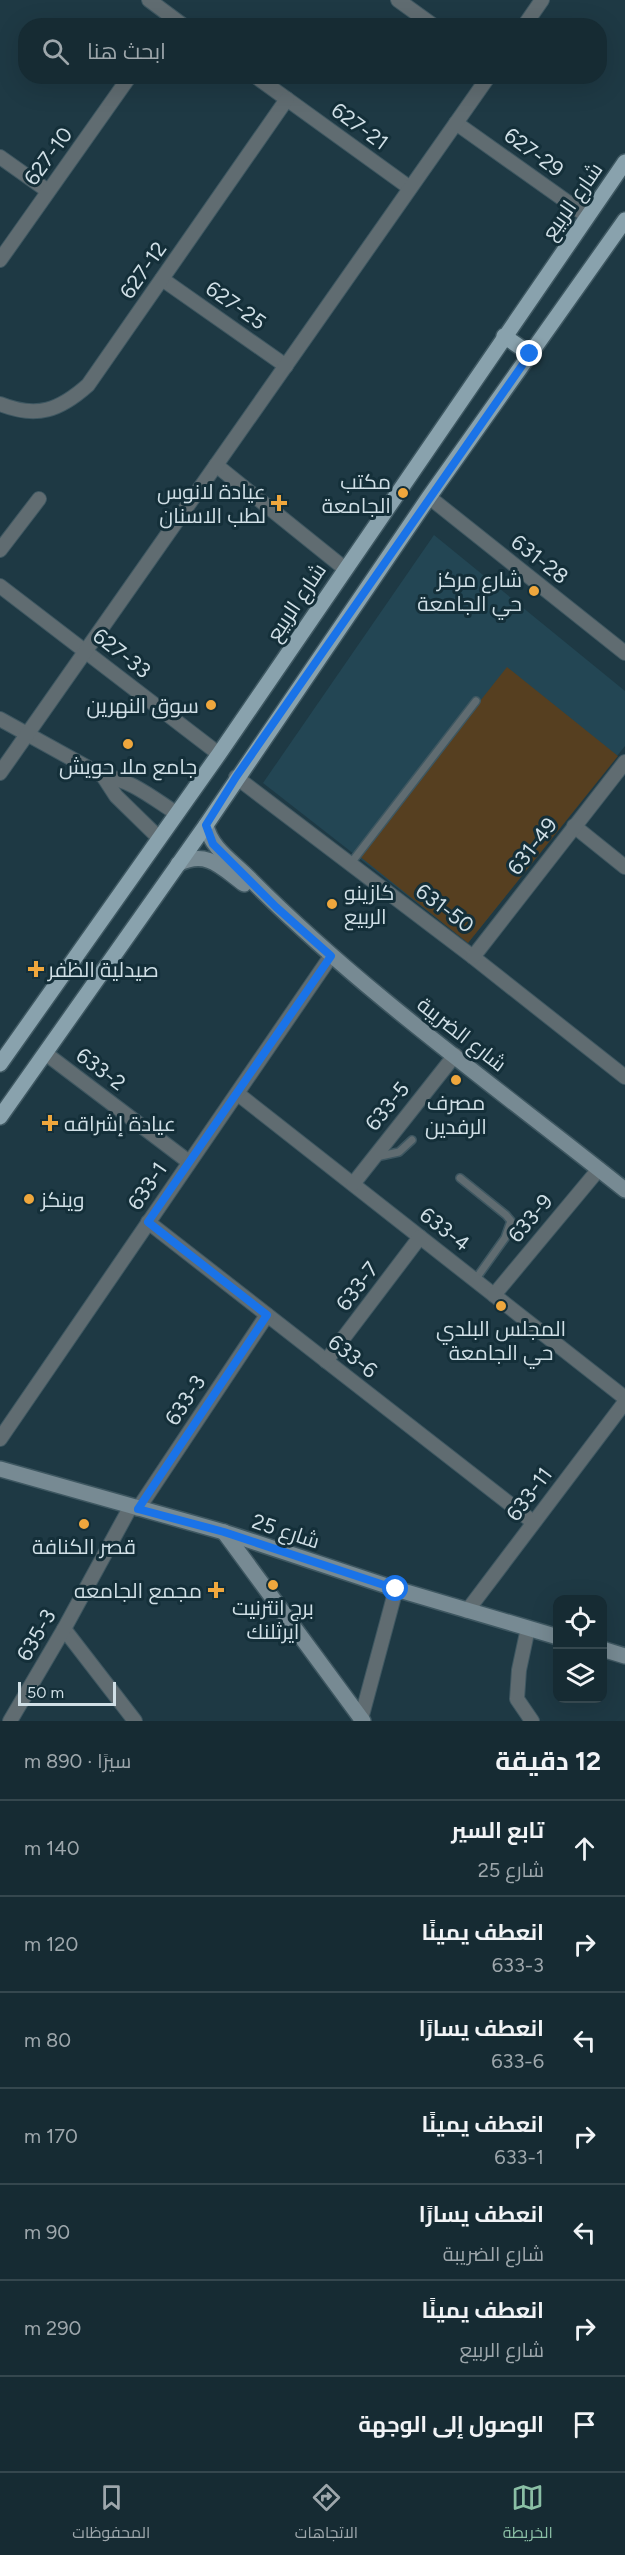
<!DOCTYPE html>
<html lang="ar">
<meta charset="utf-8">
<style>
:root{--surface:#162b33;--page:#23373f;--text:#f1f3f6;--muted:#9ea7ac;--line:#35474e;--accent:#8abfa5}
body{margin:0;font-family:Figtree,Cairo,sans-serif;background:var(--page);color:var(--text);direction:rtl}
.controls{position:absolute;right:18px;bottom:18px;display:grid;overflow:hidden;border-radius:12px;box-shadow:0 6px 24px #0002}
.controls button{width:54px;height:54px;display:grid;place-items:center;padding:0;border:0;border-bottom:2px solid var(--line);background:var(--surface);color:var(--text);font:30px sans-serif}
.scale{position:absolute;left:18px;bottom:15px;width:98px;box-sizing:border-box;padding-left:6px;border:3px solid #d0dfe6;border-top:0;font-size:16px;line-height:21px;white-space:nowrap;color:#d0dfe6;-webkit-text-stroke:4px #142f39;paint-order:stroke}
.stop{position:absolute;width:18px;height:18px;margin:-14px;border:4px solid #1a73e8;border-radius:50%;background:#fff}
.stop.end{background:#1a73e8;border-color:#fff;box-shadow:0 2px 6px #0008}
.list{margin:0;padding:0;list-style:none}
h2{display:flex;justify-content:space-between;align-items:center;height:78px;margin:0;padding:0 24px;font-size:26px}
h2 small{font-size:20px;font-weight:400;color:var(--muted)}
.list li{display:grid;grid-template-columns:39px 1fr auto;gap:18px;align-items:center;box-sizing:border-box;height:96px;padding:0 24px;border-top:2px solid var(--line)}
.list b{display:block;font-size:22px;white-space:nowrap}
.list p{margin:0;font-size:20px;white-space:nowrap;color:var(--muted)}
.list em{font-size:20px;font-style:normal;color:var(--muted)}
.icon{flex:none;width:33px;height:33px;fill:none;stroke:currentColor;stroke-width:2;stroke-linecap:round;stroke-linejoin:round}
.map{position:relative;flex:none;width:625px;height:1721px;overflow:hidden;direction:ltr}
.search{position:absolute;background:var(--surface);box-shadow:0 6px 24px #0002;left:18px;right:18px;top:18px;height:66px;display:flex;align-items:center;gap:15px;box-sizing:border-box;padding:0 21px;border-radius:24px;color:var(--muted);font-size:22px}
.sheet{height:750px;background:var(--surface)}
nav{display:flex;justify-content:space-around;align-items:center;box-sizing:border-box;height:84px;border-top:2px solid var(--line);background:var(--surface);font-size:16px;color:var(--muted)}
nav a{display:grid;justify-items:center;gap:3px}
nav .on{color:var(--accent)}
.map>svg:first-child{display:block}
</style>
<div class="map">
<svg width="625" height="1721" viewBox="0 0 625 1721">
<rect width="100%" height="100%" fill="#1e3944"/>
<polygon fill="#234654" points="434,535 625,691 625,746 468,943 263,783"/>
<polygon fill="#563f20" points="507,667 618,756 468,943 358,855"/>
<g fill="none" stroke-linecap="round" stroke-linejoin="round">
<g stroke="#3e5761" stroke-width="10">
<g id="lane">
<polyline points="351,863 476,701"/>
<polyline points="376,1157 399,1152 412,1140"/>
<polyline points="460,1178 506,1215 511,1221 505,1238 475,1280"/>
</g>
</g>
<g stroke="#3e5761" stroke-width="16">
<g id="street">
<polyline points="149,0 184,26"/>
<polyline points="398,0 434,26"/>
<polyline points="524,26 542,0"/>
<polyline points="255,76 410,188"/>
<polyline points="456,123 587,216"/>
<polyline points="0,157 48,191"/>
<polyline points="0,260 130,76"/>
<polyline points="162,279 286,366"/>
<path d="M 0,404 C 37,419 60,410 88,385 L 287,99"/>
<polyline points="216,465 344,568"/>
<polyline points="429,497 625,653"/>
<polyline points="0,550 39,499"/>
<polyline points="0,586 219,754"/>
<path d="M 0,719 L 103,776 C 130,779 154,799 176,813"/>
<polyline points="0,773 489,76"/>
<polyline points="103,776 116,796 159,838"/>
<polyline points="236,777 473,957 625,1077"/>
<polyline points="574,826 625,867"/>
<polyline points="473,957 625,762"/>
<polyline points="45,1053 189,1162"/>
<polyline points="238,1094 625,1398"/>
<polyline points="353,1184 455,1055"/>
<polyline points="148,1222 533,1522"/>
<polyline points="494,1295 599,1169"/>
<polyline points="326,1361 420,1237"/>
<polyline points="0,1439 331,956"/>
<polyline points="138,1509 267,1315"/>
<polyline points="467,1611 625,1402"/>
<polyline points="528,1628 519,1670 517,1699 532,1721"/>
<polyline points="64,1629 135,1721"/>
<polyline points="361,1719 396,1589"/>
<polyline points="10,1721 64,1629 131,1506"/>
</g>
</g>
<g stroke="#3e5761" stroke-width="18">
<g id="secondary">
<path d="M 206,825 C 211,849 234,862 251,880 C 365,994 499,1089 625,1190"/>
<path d="M 178,864 C 207,849 222,868 244,884"/>
<polyline points="0,1469 224,1532 396,1589 558,1637"/>
<polyline points="224,1532 363,1721"/>
<polyline points="602,1649 625,1656"/>
</g>
</g>
<g stroke="#3e5761" stroke-width="18">
<g id="primary">
<polyline points="504,336 530,354"/>
<polyline points="0,1064 219,754 625,162"/>
<polyline points="0,1117 206,825 429,497 625,220"/>
</g>
</g>
<use href="#lane" stroke="#606c71" stroke-width="7"/>
<use href="#street" stroke="#606c71" stroke-width="14"/>
<use href="#secondary" stroke="#778a93" stroke-width="15"/>
<use href="#primary" stroke="#89a2ad" stroke-width="15"/>
</g>
<g fill="none" stroke-linecap="round" stroke-linejoin="round">
<polyline stroke="#1a73e8" stroke-width="8" points="396,1589 224,1532 138,1509 267,1315 148,1222 331,956 276,907 213,844 206,825 236,777 530,354"/>
</g>
<g fill="#efa73d" stroke="#142f39" stroke-width="2">
<circle cx="403" cy="493" r="6"/>
<path d="M276 494h6v6h6v6h-6v6h-6v-6h-6v-6h6z"/>
<circle cx="534" cy="591" r="6"/>
<circle cx="211" cy="705" r="6"/>
<circle cx="128" cy="744" r="6"/>
<circle cx="332" cy="904" r="6"/>
<path d="M33 960h6v6h6v6h-6v6h-6v-6h-6v-6h6z"/>
<circle cx="456" cy="1080" r="6"/>
<path d="M47 1114h6v6h6v6h-6v6h-6v-6h-6v-6h6z"/>
<circle cx="29" cy="1199" r="6"/>
<circle cx="501" cy="1306" r="6"/>
<circle cx="84" cy="1524" r="6"/>
<circle cx="273" cy="1585" r="6"/>
<path d="M213 1581h6v6h6v6h-6v6h-6v-6h-6v-6h6z"/>
</g>
<g text-anchor="middle" dominant-baseline="central" stroke-width="6" stroke-linejoin="round" paint-order="stroke">
<g font-size="21" fill="#d0dfe6" stroke="#142f39">
<text transform="translate(360 126) rotate(36)">627-21</text>
<text transform="translate(534 152) rotate(36)">627-29</text>
<text transform="translate(48 156) rotate(-54)">627-10</text>
<text transform="translate(572 201) rotate(-55)">شارع الربيع</text>
<text transform="translate(143 270) rotate(-55)">627-12</text>
<text transform="translate(236 305) rotate(35)">627-25</text>
<text transform="translate(540 559) rotate(38)">631-28</text>
<text transform="translate(296 602) rotate(-56)">شارع الربيع</text>
<text transform="translate(122 653) rotate(38)">627-33</text>
<text transform="translate(532 846) rotate(-52)">631-49</text>
<text transform="translate(445 908) rotate(37)">631-50</text>
<text transform="translate(462 1034) rotate(38)">شارع الضريبة</text>
<text transform="translate(101 1069) rotate(37)">633-2</text>
<text transform="translate(387 1106) rotate(-51)">633-5</text>
<text transform="translate(147 1186) rotate(-56)">633-1</text>
<text transform="translate(530 1218) rotate(-50)">633-9</text>
<text transform="translate(445 1229) rotate(38)">633-4</text>
<text transform="translate(357 1286) rotate(-53)">633-7</text>
<text transform="translate(353 1356) rotate(38)">633-6</text>
<text transform="translate(185 1400) rotate(-57)">633-3</text>
<text transform="translate(529 1494) rotate(-53)">633-11</text>
<text transform="translate(286 1531) rotate(18)">شارع 25</text>
<text transform="translate(36 1635) rotate(-60)">635-3</text>
</g>
<g font-size="21" fill="#d0dfe6" stroke="#142f39" text-anchor="end">
<text x="391" y="481">مكتب<tspan x="391" dy="24">الجامعة</tspan></text>
<text x="266" y="491">عيادة لانوس<tspan x="266" dy="24">لطب الاسنان</tspan></text>
<text x="522" y="579">شارع مركز<tspan x="522" dy="24">حي الجامعة</tspan></text>
<text x="199" y="705">سوق النهرين</text>
<text x="128" y="766" text-anchor="middle">جامع ملا حويش</text>
<text x="344" y="892" text-anchor="start">كازينو<tspan x="344" dy="24">الربيع</tspan></text>
<text x="48" y="969" text-anchor="start">صيدلية الظفر</text>
<text x="456" y="1102" text-anchor="middle">مصرف<tspan x="456" dy="24">الرفدين</tspan></text>
<text x="64" y="1123" text-anchor="start">عيادة إشراقه</text>
<text x="41" y="1199" text-anchor="start">وينكز</text>
<text x="501" y="1328" text-anchor="middle">المجلس البلدي<tspan x="501" dy="24">حي الجامعة</tspan></text>
<text x="84" y="1546" text-anchor="middle">قصر الكنافة</text>
<text x="202" y="1590">مجمع الجامعه</text>
<text x="273" y="1607" text-anchor="middle">برج انترنيت<tspan x="273" dy="24">ايرثلنك</tspan></text>
</g>
</g>
</svg>
<div class="controls">
<button><svg class="icon" aria-label="locate" viewBox="0 0 24 24"><circle cx="12" cy="12" r="6"/><path d="M12 2v4M12 18v4M2 12h4M18 12h4"/></svg></button>
<button><svg class="icon" aria-label="layers" viewBox="0 0 24 24"><path d="M12 4l9 5-9 5-9-5zM3 14l9 5 9-5"/></svg></button>
</div>
<div class="scale">50 m</div>
<div class="stop" style="left:396px;top:1589px"></div>
<div class="stop end" style="left:530px;top:354px"></div>
<div class="search"><svg class="icon" aria-label="search" viewBox="0 0 24 24"><circle cx="10" cy="10" r="6"/><path d="M15 15l6 6"/></svg>ابحث هنا</div>
</div>
<section class="sheet">
<h2>12 دقيقة<small>سيرًا · 890 m</small></h2>
<ul class="list">
<li><svg class="icon" aria-label="ahead" viewBox="0 0 24 24"><path d="M12 20V5M6 11l6-6 6 6"/></svg><div><b>تابع السير</b><p>شارع 25</p></div><em>140 m</em></li>
<li><svg class="icon" aria-label="right" viewBox="0 0 24 24"><path d="M7 20v-9h11M14 6l5 5-5 5"/></svg><div><b>انعطف يمينًا</b><p>633-3</p></div><em>120 m</em></li>
<li><svg class="icon" aria-label="left" viewBox="0 0 24 24"><path d="M17 20v-9H6M10 6l-5 5 5 5"/></svg><div><b>انعطف يسارًا</b><p>633-6</p></div><em>80 m</em></li>
<li><svg class="icon" aria-label="right" viewBox="0 0 24 24"><path d="M7 20v-9h11M14 6l5 5-5 5"/></svg><div><b>انعطف يمينًا</b><p>633-1</p></div><em>170 m</em></li>
<li><svg class="icon" aria-label="left" viewBox="0 0 24 24"><path d="M17 20v-9H6M10 6l-5 5 5 5"/></svg><div><b>انعطف يسارًا</b><p>شارع الضريبة</p></div><em>90 m</em></li>
<li><svg class="icon" aria-label="right" viewBox="0 0 24 24"><path d="M7 20v-9h11M14 6l5 5-5 5"/></svg><div><b>انعطف يمينًا</b><p>شارع الربيع</p></div><em>290 m</em></li>
<li><svg class="icon" aria-label="arrive" viewBox="0 0 24 24"><path d="M6 21V4h12l-3 4 3 4H6"/></svg><div><b>الوصول إلى الوجهة</b></div></li>
</ul>
</section>
<nav>
<a class="on"><svg class="icon" aria-label="map" viewBox="0 0 24 24"><path d="M3 6l6-2 6 2 6-2v14l-6 2-6-2-6 2zM9 4v14M15 6v14"/></svg>الخريطة</a>
<a><svg class="icon" aria-label="directions" viewBox="0 0 24 24"><path d="M12 3l9 9-9 9-9-9zM9 14v-3h6M13 9l2 2-2 2"/></svg>الاتجاهات</a>
<a><svg class="icon" aria-label="saved" viewBox="0 0 24 24"><path d="M7 4h10v16l-5-4-5 4z"/></svg>المحفوظات</a>
</nav>
